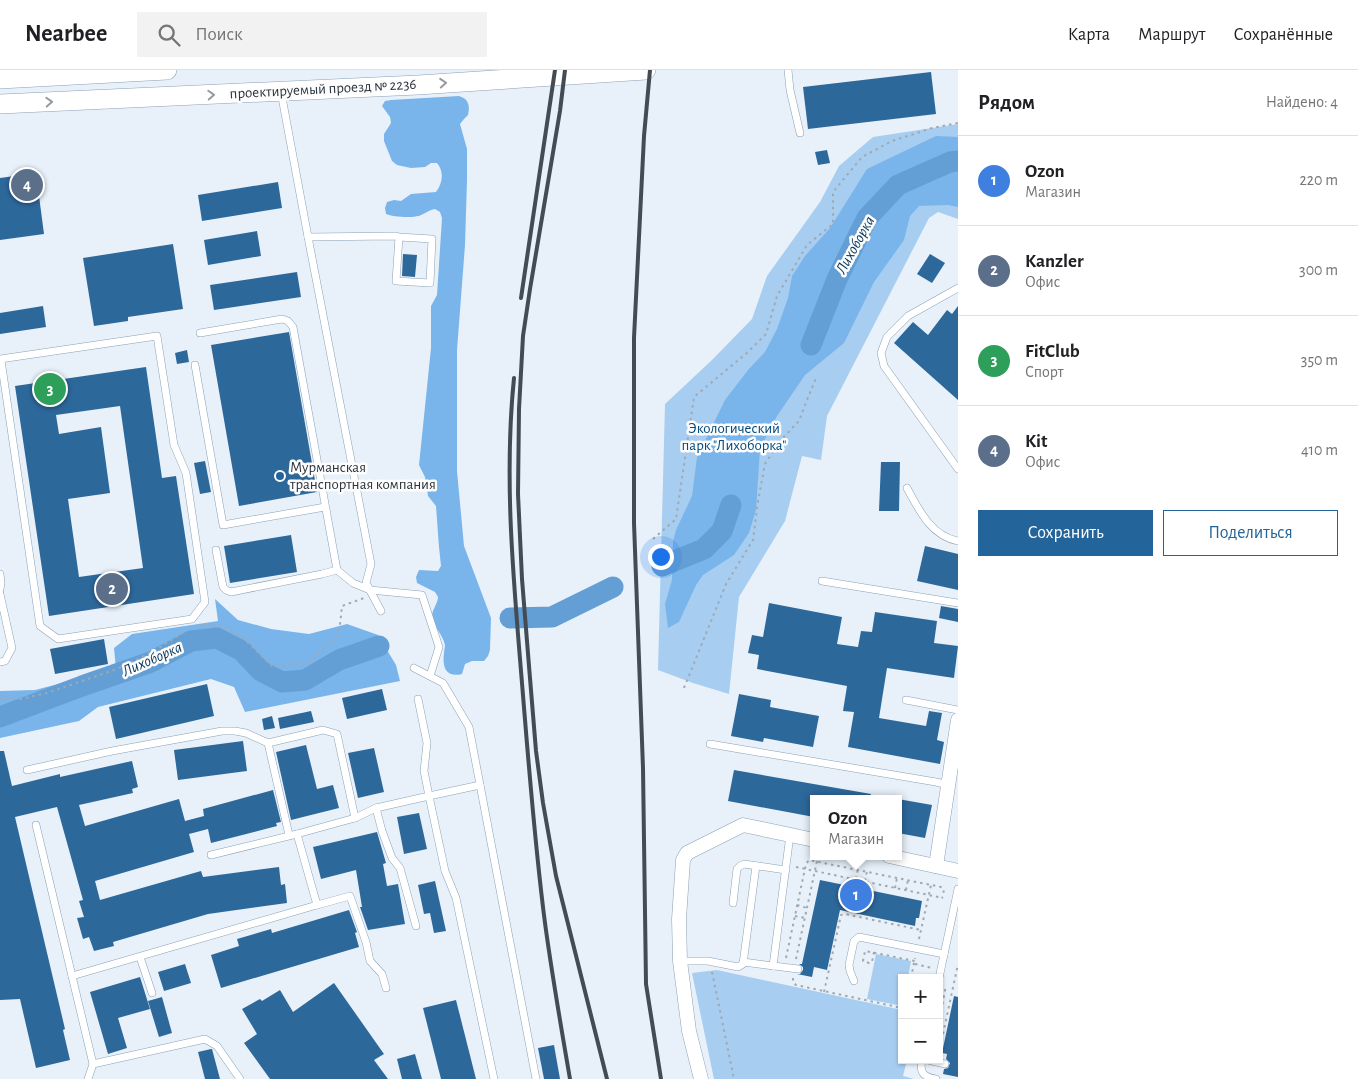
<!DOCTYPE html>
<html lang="ru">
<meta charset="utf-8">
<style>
:root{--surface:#fff;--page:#f2f2f2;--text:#202124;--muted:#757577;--line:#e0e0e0;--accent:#23649a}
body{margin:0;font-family:"Alegreya Sans",sans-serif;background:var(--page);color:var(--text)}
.controls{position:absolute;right:15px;bottom:15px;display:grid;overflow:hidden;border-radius:0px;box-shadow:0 1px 4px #0004}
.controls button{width:45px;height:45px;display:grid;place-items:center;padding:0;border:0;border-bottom:1px solid var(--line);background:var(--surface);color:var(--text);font:25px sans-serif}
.you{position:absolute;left:660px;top:486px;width:18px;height:18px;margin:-12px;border:4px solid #fff;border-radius:50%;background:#1a73e8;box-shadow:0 0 0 8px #1a73e833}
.badge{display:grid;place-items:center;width:32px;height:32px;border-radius:50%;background:var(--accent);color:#fff;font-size:16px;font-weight:700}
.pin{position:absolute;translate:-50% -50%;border:2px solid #fff;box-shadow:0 1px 5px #0006}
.popup{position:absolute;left:810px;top:725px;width:92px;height:65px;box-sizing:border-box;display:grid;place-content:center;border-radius:0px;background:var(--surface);filter:drop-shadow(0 1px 4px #0005);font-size:16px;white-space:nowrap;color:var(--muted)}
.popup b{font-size:19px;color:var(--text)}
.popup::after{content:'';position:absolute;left:50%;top:100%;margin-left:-10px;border:10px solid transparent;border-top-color:var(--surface)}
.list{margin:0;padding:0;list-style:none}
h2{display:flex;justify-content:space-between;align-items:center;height:65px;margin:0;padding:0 20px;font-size:21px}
h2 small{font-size:16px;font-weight:400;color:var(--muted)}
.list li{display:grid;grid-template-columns:32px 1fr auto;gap:15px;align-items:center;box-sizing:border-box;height:90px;padding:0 20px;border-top:1px solid var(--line)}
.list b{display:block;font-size:19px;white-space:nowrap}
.list p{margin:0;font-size:16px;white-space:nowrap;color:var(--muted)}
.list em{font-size:16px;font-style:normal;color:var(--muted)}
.actions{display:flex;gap:10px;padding:15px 20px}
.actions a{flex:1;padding:11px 0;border:1px solid var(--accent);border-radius:0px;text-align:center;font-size:18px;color:var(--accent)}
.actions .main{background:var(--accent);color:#fff}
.icon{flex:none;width:28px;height:28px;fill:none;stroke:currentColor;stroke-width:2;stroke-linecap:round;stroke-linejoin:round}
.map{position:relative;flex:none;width:958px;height:1009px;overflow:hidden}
header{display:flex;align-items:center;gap:30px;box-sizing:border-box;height:70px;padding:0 25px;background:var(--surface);border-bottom:1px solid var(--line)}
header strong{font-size:24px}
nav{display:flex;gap:28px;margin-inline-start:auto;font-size:18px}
.search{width:350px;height:45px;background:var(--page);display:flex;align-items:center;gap:12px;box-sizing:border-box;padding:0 18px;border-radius:0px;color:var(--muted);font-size:19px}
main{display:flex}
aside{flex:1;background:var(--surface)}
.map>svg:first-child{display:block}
</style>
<header>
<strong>Nearbee</strong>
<div class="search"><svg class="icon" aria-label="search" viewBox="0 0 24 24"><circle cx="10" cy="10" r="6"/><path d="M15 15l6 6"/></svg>Поиск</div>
<nav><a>Карта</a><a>Маршрут</a><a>Сохранённые</a></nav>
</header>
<main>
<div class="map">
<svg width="958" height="1009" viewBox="0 0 958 1009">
<rect width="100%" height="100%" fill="#e8f1fa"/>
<g fill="#a7cdf1">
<polygon points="958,54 958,149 938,142 929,148 827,346 821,390 802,386 785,451 739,527 729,624 693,613 658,600 665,334 712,290 752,249 767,206 820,132 839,96 873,67"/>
<polygon points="876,884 911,891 908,908 902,908 902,936 867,929"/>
<polygon points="717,900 902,940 902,990 907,990 903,1006 914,1009 714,1009 692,903"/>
</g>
<g fill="#79b5eb">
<path d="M 459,26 C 469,29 470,36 468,45 L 464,49 L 460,54 L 467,79 L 467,110 L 465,175 L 457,280 L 457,401 L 464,476 L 491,548 L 490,580 L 488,586 L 484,591 L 472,591 L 465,594 L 462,604 C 446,608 442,597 444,583 C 444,580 445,578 445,575 C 443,565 433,556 432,546 C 432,540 438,533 438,527 L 435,522 L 417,513 L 416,507 L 419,500 L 438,501 L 441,496 L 439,477 L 436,436 L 428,426 L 425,407 L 419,395 L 431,278 L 431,236 L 437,225 L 442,148 L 440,142 L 435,139 C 429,140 428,142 423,144 C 416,149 393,147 386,144 L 385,138 L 387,132 L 394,130 L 401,131 L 411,124 L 436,122 C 443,113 444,101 437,93 L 431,93 L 425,97 L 411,98 L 397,95 L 392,91 L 384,71 L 384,64 L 391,53 L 390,47 L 382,36 L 385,31 L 391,30 Z"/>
<polygon points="936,66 958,67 958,137 948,135 919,136 910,146 904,170 874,212 844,273 805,305 777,346 760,379 756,440 749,463 734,485 703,505 696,515 679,552 668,558 665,534 672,510 673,472 676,460 692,426 697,387 725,330 748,300 765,282 777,259 788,228 792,206 805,186 830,158 867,99"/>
<polygon points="215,529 238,550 271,559 309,564 347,554 378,565 396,595 400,611 245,642 234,617 211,609 98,637 79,651 0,668 0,621 35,620 116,599 114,578 132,564 218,551"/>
</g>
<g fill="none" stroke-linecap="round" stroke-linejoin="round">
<g stroke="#639fd4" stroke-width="21">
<polyline points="811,275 837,209 867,148 898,115 950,92 958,91"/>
<polyline points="662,496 704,479 722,461 731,435"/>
<polyline points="510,548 552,547 613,517"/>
<polyline points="0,647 82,616 151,592 191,571 217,568 242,581 261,601 282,612 305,610 339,590 379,576"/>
</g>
</g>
<g fill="#2d689b" fill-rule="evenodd">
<polygon points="931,2 936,44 808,59 803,17"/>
<polygon points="827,80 830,93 818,95 815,82"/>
<polygon points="36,103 44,164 0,170 0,108"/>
<polygon points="278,112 282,138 202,151 198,125"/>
<polygon points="257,161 261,186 208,195 204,170"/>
<polygon points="173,174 183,239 128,247 128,251 94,256 83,188"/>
<polygon points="403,184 417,185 415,207 402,206"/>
<polygon points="930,184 945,193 932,213 917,204"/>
<polygon points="297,202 301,227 214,240 210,215"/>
<polygon points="43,236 46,257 0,264 0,243"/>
<polygon points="958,236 958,330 894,273 913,252 928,265 947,240 952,244"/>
<polygon points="289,262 317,422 239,436 211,275"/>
<polygon points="187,280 189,292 177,294 175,283"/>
<path d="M 146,297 L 162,408 L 176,406 L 194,524 L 49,546 L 15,316 ZM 120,336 L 143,498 L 79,507 L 68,429 L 110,423 L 101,357 L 59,364 L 56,345 Z"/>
<polygon points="205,391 211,422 200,424 194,393"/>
<polygon points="881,392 900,392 899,441 879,441"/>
<polygon points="291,465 297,502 230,513 224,476"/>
<polygon points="925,476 958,484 958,520 917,511"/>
<polygon points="769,533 842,547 837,574 858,577 861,561 872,562 875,542 937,551 934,573 958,576 954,608 887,598 879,648 926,656 929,641 942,643 937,670 944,672 940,694 848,677 854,642 843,641 847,616 757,599 759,585 748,583 752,565 763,567"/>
<polygon points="941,536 958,539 958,552 939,548"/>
<polygon points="104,569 108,594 55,604 50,579"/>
<polygon points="207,614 214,646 116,669 109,637"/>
<polygon points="382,619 387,640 347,649 342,628"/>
<polygon points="739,624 771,630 770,637 819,646 813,677 764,668 763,672 731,666"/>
<polygon points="311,641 314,652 280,659 278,648"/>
<polygon points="272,646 275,658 264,660 262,649"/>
<polygon points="243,671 247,701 178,710 174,680"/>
<polygon points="306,675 317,719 333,715 339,738 291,750 276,682"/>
<polygon points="374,678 384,722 358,728 348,683"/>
<polygon points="0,681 4,681 12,716 60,704 60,707 132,691 138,717 132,719 133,723 79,735 85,756 179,729 185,751 204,746 203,739 273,720 281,752 276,753 277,756 211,773 208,759 189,764 194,782 95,811 100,830 201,801 203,807 279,797 281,815 285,814 287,833 208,844 113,872 114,876 94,881 89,867 83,869 77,848 84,847 79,831 83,830 57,737 15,747 65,959 63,960 70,990 36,998 20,929 0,930"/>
<polygon points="734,700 871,724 870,729 814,729 814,747 728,731"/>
<polygon points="898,729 932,735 925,768 898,763"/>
<polygon points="419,743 427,779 404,784 397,747"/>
<polygon points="377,762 386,793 383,794 387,816 398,814 405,854 368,860 360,837 362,837 356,800 321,809 313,777"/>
<polygon points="820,810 922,831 919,848 916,848 915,856 840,840 827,900 814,897 812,907 797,904 800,904 803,900 803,897 799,894 802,894"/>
<polygon points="435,811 446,861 434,863 430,843 424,844 418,815"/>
<polygon points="349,840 357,862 355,863 359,877 221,918 211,885 239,876 237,869 271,859 272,863"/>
<polygon points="185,894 191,913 164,921 158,902"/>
<polygon points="140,907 150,939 118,948 127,978 108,984 90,922"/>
<polygon points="334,913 384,984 374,990 388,1009 270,1009 244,973 257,964 242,939 260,929 262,931 280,920 293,942"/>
<polygon points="954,926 958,927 958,1007 943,1004 944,999 948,998 950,993 946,989 947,984 942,983"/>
<polygon points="162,927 172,963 159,967 148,931"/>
<polygon points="456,930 476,1009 441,1009 423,938"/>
<polygon points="554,975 560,1009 544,1009 538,978"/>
<polygon points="211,979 212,979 220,1009 205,1009 198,982"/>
<polygon points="415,984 422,1009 402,1009 397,989"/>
</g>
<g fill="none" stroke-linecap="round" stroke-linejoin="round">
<g stroke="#8ba0b5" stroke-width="8">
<g id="service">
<polyline points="788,0 790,20 800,63"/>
<polyline points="281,22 308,167 371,494 366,513 381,541"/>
<polyline points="308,167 395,166 399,167 432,169 430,213 396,211 399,167"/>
<polyline points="958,218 908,246 887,267 881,283 884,296 958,399"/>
<polyline points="200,263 282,249 288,251 293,257 337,500 353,513 370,520 422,525 439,577 430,606"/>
<polyline points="0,289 157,266 174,375 186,403 205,532 192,549 58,569 40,556 1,290"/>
<polyline points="195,295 223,455 325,437"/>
<path d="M 907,418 C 919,440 931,466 958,471"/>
<polyline points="216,480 223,517 226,520 231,522 322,504 337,500"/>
<polyline points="0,504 1,513 0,519"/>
<polyline points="822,511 958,533"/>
<polyline points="0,524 12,578 5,591 0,592"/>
<polyline points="414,598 443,613 469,657 536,1009"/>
<polyline points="906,630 958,640"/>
<polyline points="268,673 289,765"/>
<polyline points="710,674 936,712 949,715"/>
<polyline points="27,700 112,681 222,661 235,661 246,663 268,673 323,660 337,664 355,748"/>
<polyline points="480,715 429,726 445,801 456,828 494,1009"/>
<polyline points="376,738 382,761 392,788 400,798 416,856"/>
<polyline points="36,755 93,994 205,969 217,976 240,1009"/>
<polyline points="211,785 297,764 355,748 376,738 429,726 424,701 427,673 418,629"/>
<polyline points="733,833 737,799 740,796 744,794 786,800"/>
<polyline points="317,835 350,826 366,872 370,891 382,904 386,918"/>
<polyline points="140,887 152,923"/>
<polyline points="680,891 708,891 738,897 743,894 756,796"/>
<polyline points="743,892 798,899"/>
<polyline points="773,896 790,765"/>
<polyline points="72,906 317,835 297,764"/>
<polyline points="939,908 958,819"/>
<polyline points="854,911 850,901 849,895 854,871 859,867 944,884"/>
<path d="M 922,990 C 919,1003 924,1007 936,1009"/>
<polyline points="928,990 945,994"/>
<polyline points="88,1009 93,994"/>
</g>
</g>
<g stroke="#8ba0b5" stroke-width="15">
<g id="minor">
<polyline points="889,786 958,801"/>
<polyline points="936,796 958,650"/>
<polyline points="701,1009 689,961 680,891 679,849 683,790 687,783 743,755 814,770"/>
</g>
</g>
<g stroke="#8ba0b5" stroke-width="20">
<g id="secondary">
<polyline points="0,9 167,0"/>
<polyline points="0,34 418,15 646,0"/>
</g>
</g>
<g stroke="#a0a9b1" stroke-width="2" stroke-dasharray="2.5 4" stroke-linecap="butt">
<polyline points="653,469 676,449 694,327 748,282 766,264 777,226 807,175 833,154 833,122 862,87 892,71 932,58 958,53"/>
<polyline points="200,555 224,556 244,569 273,597 309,593 339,564 342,536 364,528"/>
<polyline points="684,618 726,514 753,470 758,431 765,394 780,371 799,351 807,330 816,308"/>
<polyline points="0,629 20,629 47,623 117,599 156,580 185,561"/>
<polyline points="796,797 943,828"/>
<polyline points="856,809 858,799"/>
<polyline points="865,811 867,801"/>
<polyline points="895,818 897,808"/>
<polyline points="906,820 908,810"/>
<polyline points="797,835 807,838"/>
<polyline points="795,846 805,848"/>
<polyline points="919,869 931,815"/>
<polyline points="874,882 872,892 869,893 863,891 865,881 915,891"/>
<polyline points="786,888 806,794 809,790 941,817 944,820 942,828"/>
<polyline points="796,889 817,791"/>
<polyline points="915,894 932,898"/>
<polyline points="712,902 734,1009"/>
<polyline points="793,908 793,912 796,915 902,938"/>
<polyline points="911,908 915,888"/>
<polyline points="824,922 841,845 845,844 921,860"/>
<polyline points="940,947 946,915"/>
<polyline points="939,983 958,894"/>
</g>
<use href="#service" stroke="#fff" stroke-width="7"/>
<use href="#minor" stroke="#fff" stroke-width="14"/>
<use href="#secondary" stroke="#fff" stroke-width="19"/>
<g stroke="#434c54" stroke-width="4">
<polyline points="565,0 560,41 530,219 523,266 519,339 518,424 522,509 529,596 536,681 543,733 556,806 607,1009"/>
<polyline points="650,0 644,66 634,268 634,453 643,698 646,914 661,1009"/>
<polyline points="521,228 555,0"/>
<path d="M 514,308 C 504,406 513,504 521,601 C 528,685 534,769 545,853 C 552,905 561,957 570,1009"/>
</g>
</g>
<defs><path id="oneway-chevron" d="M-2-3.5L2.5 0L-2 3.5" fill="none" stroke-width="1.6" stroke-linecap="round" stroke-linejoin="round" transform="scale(1.25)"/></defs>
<g stroke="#959a9e">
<use href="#oneway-chevron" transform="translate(443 13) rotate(-4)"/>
<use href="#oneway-chevron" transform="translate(211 25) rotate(-3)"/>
<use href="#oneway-chevron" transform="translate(49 32) rotate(-3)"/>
</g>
<circle fill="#23649a" stroke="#fdfdfd" stroke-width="2" cx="280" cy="406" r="5"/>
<g text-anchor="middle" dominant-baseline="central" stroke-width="5" stroke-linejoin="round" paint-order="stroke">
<g font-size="15" fill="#2b343c" stroke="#fdfdfd">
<text transform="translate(323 19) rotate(-3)">проектируемый проезд № 2236</text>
</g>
<g font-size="15" fill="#024b7d" stroke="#fdfdfd">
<text x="734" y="358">Экологический<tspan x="734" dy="17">парк "Лихоборка"</tspan></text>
</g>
<g font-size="15" fill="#2b343c" stroke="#fdfdfd" text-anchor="start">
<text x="290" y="397">Мурманская<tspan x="290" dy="17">транспортная компания</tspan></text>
</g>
<g font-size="16" font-style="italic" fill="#08375a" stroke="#fdfdfd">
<text transform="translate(855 175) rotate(-61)">Лихоборка</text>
<text transform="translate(152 589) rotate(-24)">Лихоборка</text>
</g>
</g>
</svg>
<div class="controls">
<button>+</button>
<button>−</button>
</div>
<div class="you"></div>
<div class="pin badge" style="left:856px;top:825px;background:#3f7fe0">1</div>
<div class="popup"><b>Ozon</b>Магазин</div>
<div class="pin badge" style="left:112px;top:519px;background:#5c6f8a">2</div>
<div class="pin badge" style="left:50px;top:319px;background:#2e9e5b">3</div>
<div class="pin badge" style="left:27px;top:115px;background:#5c6f8a">4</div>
</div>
<aside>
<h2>Рядом<small>Найдено: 4</small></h2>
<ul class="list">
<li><span class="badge" style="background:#3f7fe0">1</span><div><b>Ozon</b><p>Магазин</p></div><em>220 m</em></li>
<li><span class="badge" style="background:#5c6f8a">2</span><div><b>Kanzler</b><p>Офис</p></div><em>300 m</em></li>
<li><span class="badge" style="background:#2e9e5b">3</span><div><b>FitClub</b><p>Спорт</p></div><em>350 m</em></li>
<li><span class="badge" style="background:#5c6f8a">4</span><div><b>Kit</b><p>Офис</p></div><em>410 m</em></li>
</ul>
<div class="actions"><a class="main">Сохранить</a><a>Поделиться</a></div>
</aside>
</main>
